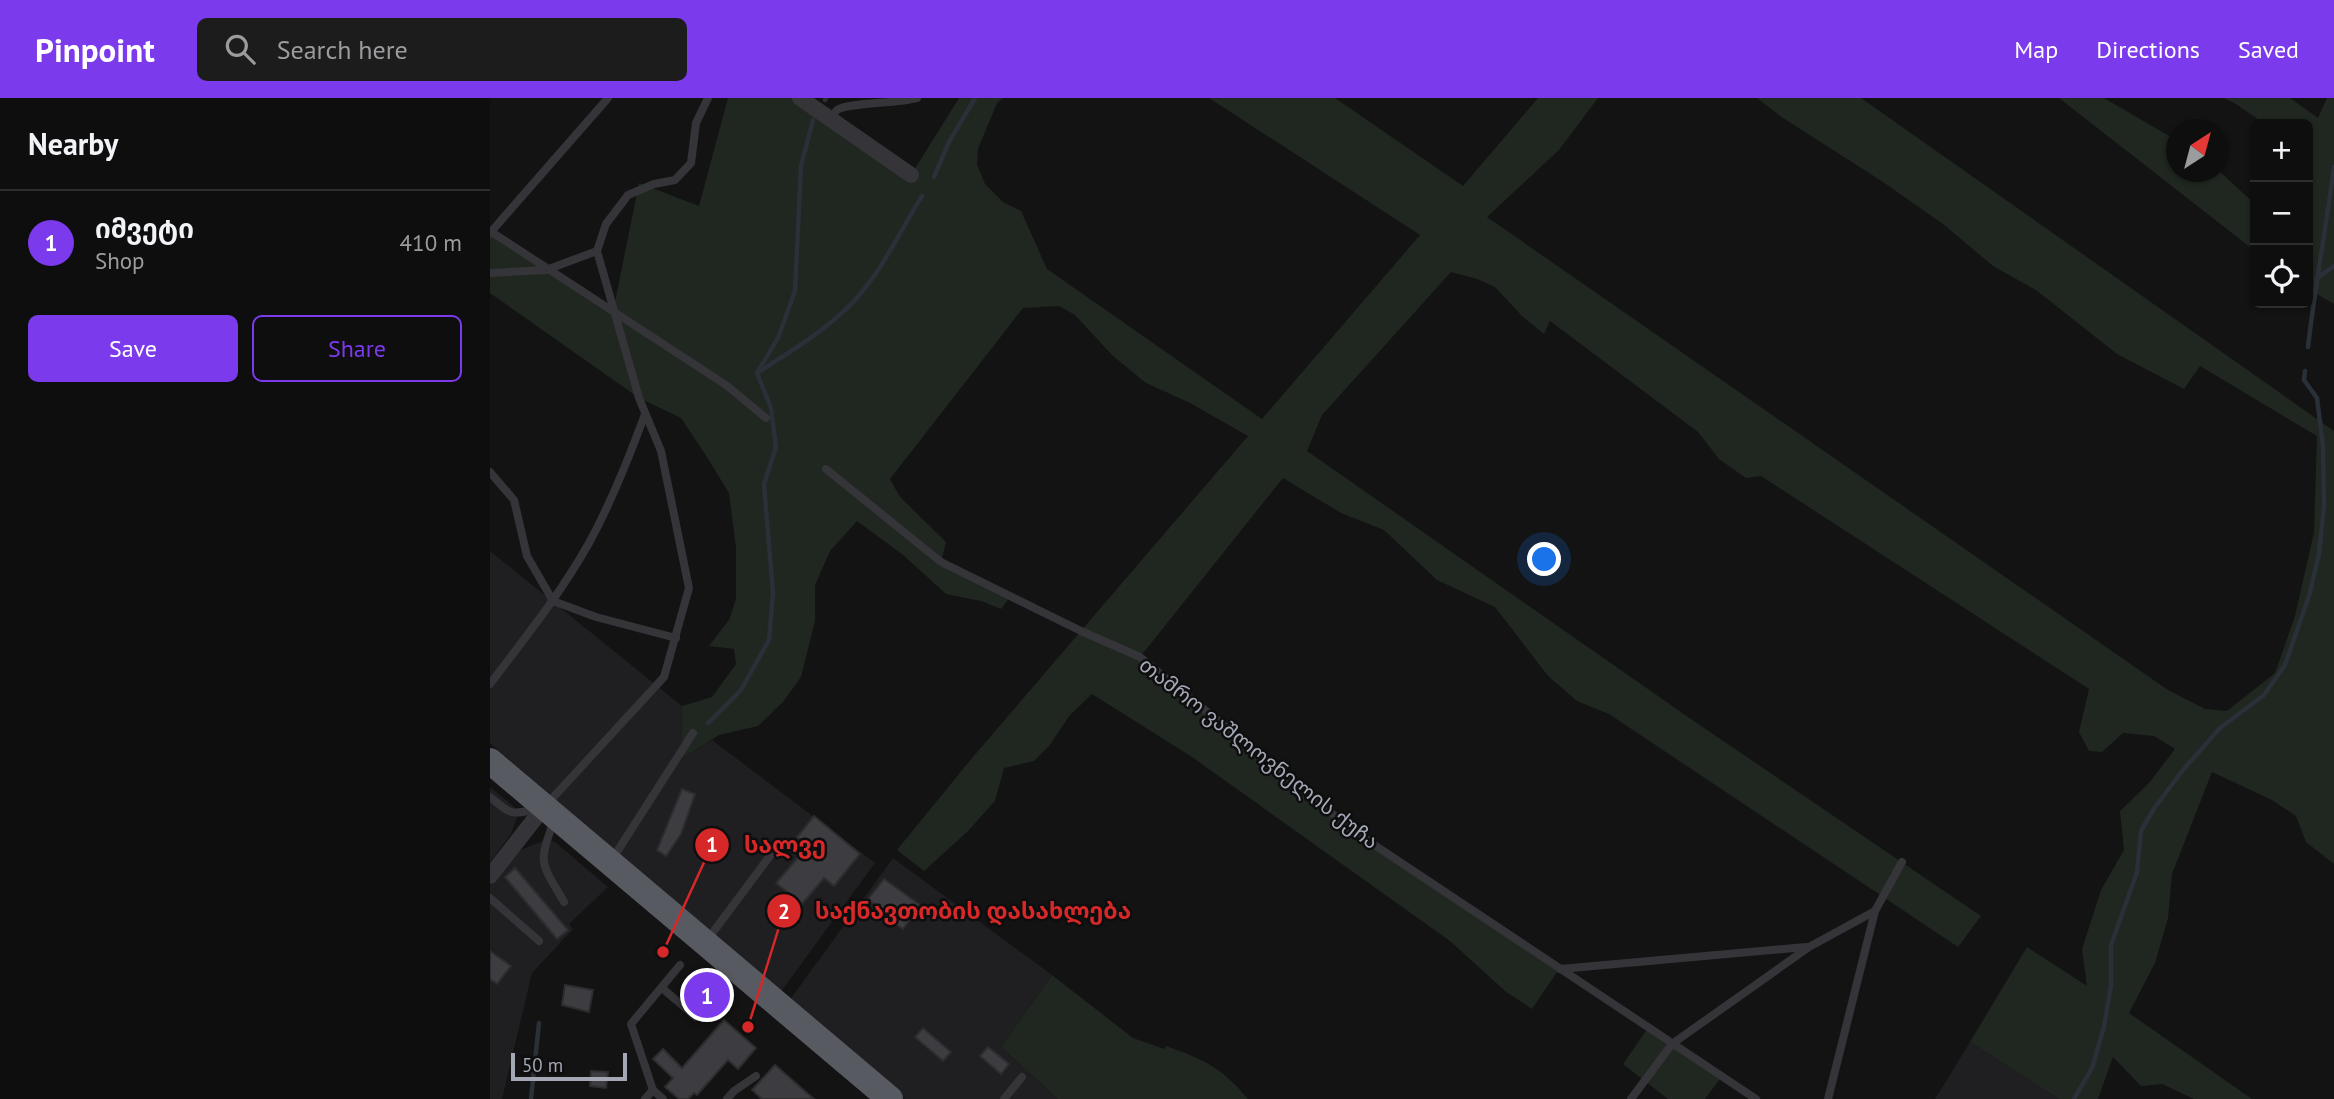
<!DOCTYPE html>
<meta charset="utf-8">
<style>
:root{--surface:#0e0e0f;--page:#1c1c1d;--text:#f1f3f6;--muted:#9b9c9e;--line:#2e2e2f;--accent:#7c3aed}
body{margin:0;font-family:"PT Sans","Noto Sans Georgian",sans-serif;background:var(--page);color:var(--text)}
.controls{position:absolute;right:21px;top:21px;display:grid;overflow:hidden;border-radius:10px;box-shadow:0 2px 5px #0004}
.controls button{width:63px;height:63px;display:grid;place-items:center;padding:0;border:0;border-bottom:2px solid var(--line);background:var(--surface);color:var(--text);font:35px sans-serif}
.compass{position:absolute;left:1676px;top:21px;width:63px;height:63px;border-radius:50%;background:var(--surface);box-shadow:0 2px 5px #0004;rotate:36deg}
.scale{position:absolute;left:21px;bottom:18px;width:116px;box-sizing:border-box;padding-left:7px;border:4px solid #a4a8b5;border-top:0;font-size:19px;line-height:24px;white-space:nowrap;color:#a4a8b5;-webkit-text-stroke:5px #0e0e0f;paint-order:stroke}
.you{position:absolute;left:1055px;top:462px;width:24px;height:24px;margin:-18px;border:5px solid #fff;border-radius:50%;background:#1a73e8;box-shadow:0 0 0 10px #1a73e833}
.badge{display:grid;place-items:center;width:46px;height:46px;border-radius:50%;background:var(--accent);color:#fff;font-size:23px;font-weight:700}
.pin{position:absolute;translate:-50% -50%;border:4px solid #fff;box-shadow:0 2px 7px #0006}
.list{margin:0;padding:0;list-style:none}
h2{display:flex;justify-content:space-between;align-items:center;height:91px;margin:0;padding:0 28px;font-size:30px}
h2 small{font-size:23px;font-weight:400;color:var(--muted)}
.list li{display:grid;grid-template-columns:46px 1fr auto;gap:21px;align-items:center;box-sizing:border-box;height:105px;padding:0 28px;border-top:2px solid var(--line)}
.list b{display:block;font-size:26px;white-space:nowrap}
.list p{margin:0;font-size:23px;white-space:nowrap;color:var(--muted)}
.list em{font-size:23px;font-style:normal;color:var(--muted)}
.actions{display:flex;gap:14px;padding:21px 28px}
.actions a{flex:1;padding:16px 0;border:2px solid var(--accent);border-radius:10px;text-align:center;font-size:24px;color:var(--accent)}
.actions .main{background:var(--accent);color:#fff}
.icon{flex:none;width:38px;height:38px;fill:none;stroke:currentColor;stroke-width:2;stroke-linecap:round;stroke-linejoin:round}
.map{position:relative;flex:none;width:1844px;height:1001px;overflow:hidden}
header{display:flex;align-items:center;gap:42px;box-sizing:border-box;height:98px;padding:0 35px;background:var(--accent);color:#fff}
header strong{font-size:33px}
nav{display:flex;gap:38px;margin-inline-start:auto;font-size:24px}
.search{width:490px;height:63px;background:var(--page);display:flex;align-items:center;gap:18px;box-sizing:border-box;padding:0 24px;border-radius:10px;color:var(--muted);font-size:26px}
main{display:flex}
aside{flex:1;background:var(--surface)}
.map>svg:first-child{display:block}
</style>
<header>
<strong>Pinpoint</strong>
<div class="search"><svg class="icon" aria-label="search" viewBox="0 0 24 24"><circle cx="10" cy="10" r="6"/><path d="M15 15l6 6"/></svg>Search here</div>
<nav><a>Map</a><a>Directions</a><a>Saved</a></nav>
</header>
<main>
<aside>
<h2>Nearby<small></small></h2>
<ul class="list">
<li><span class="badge">1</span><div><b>იმვეტი</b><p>Shop</p></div><em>410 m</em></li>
</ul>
<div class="actions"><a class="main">Save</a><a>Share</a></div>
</aside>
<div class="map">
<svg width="1844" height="1001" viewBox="0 0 1844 1001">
<rect width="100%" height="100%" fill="#131314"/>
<g fill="#1f1f21">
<polygon points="0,453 192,608 191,661 222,642 385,765 290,895 0,645"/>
<polygon points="0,689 29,713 21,736 0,764"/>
<polygon points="56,742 65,744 118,789 79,826 83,831 42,875 12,1001 0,1001 0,788 25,754"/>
<polygon points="403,760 562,877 511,949 568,1001 415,1001 299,903"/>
<polygon points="1480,944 1569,1001 1445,1001"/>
</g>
<g fill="#1f2720">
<polygon points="238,0 310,0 421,77 469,0 513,0 507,5 488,51 487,66 495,86 513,104 531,113 557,171 772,321 930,137 719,0 845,0 973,88 1048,0 1108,0 1069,52 997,119 1678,592 1715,611 1737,613 1785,575 1805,518 1824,434 1827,338 1710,268 1694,291 1627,256 1546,192 1503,168 1453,126 1393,84 1293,20 1267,0 1371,0 1844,333 1844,766 1816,744 1806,718 1782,702 1722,674 1682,776 1678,820 1665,865 1639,915 1762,1001 1704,1001 1672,986 1651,988 1623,959 1608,1001 1569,1001 1480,944 1537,849 1597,888 1592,851 1611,792 1634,752 1630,713 1659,685 1685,651 1664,638 1633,635 1612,654 1599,653 1589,634 1599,591 1271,378 1256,380 1229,361 1208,334 1060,223 1054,236 1032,218 1005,189 987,181 961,174 832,317 817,353 1198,619 1491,818 1468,849 1119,616 1087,603 1058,578 1005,509 947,482 894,432 851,415 793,380 650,559 862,732 1069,871 1042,911 1015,893 960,843 702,659 602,596 580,617 559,648 544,663 514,670 505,703 477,734 434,773 407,752 477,666 758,338 700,305 656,285 623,258 585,217 569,208 533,210 400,381 410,399 456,444 451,464 520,499 511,511 491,503 456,496 413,457 367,423 340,453 325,487 325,523 311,579 293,604 268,628 229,637 191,661 192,608 222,599 246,566 244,551 219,548 239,522 246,501 246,450 239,395 215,356 191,320 149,300 0,195 0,133 123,214 149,85 209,108"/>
<polygon points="1569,0 1614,0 1686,42 1686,74 1729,73 1765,106 1765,153"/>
<polygon points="1734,0 1800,0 1828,20 1837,0 1844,0 1844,206 1818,191 1818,26 1775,26 1746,6"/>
<path d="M 562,877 L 643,940 L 674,951 L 676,948 C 715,962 731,969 758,1001 L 568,1001 L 511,949 Z"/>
<polygon points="1158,930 1232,978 1215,1001 1178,1001 1133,966"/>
</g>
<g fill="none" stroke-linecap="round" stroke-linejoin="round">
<g stroke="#293038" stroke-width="4.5">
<polyline points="335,2 336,0"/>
<polyline points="444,79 459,44 485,0"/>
<polyline points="1826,181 1844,168"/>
<path d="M 1818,249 C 1825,188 1836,130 1844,69"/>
<path d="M 269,274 C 302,252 337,232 364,203 C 392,173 410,133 432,98"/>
<polyline points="218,625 251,592 279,542 283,495 274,386 286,349 281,310 267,275 288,240 305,193 311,68 323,22"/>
<polyline points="41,1001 49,925"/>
<polyline points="1584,1001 1602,970 1614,929 1621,887 1621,847 1647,774 1651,733 1665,709 1693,672 1730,630 1774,597 1795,567 1819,498 1829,456 1834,408 1833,348 1827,300 1814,282 1815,273"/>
</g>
</g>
<g fill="#3d3d41" stroke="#2d2d30" stroke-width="2">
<polygon points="192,691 205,696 191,736 176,758 167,752"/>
<polygon points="324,718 370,756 344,788 334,780 312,806 286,785 318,748 307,739"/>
<polygon points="25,770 78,832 67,841 15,779"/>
<polygon points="394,781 430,807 413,831 399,822 401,819 378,801"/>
<polygon points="0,853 21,868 7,886 0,881"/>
<polygon points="204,876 230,898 218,911 192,889"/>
<polygon points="75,887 103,892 99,914 72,907"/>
<polygon points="234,922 266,950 248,971 238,962 207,997 204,995 198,1001 189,1001 175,989 183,980 163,961 173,951 192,970"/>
<polygon points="433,930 461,954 453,963 425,939"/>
<polygon points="498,949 519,966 511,976 490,958"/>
<polygon points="285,967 324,1001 272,1001 262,992"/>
<polygon points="101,973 118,974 116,990 100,988"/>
</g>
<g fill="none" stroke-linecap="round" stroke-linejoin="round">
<g stroke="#343439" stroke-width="8">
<path d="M 340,21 C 341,19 346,13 347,12 C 359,4 408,6 427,0"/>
<polyline points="0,133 236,287 276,320"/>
<polyline points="0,135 118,0"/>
<polyline points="0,175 56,172 107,153"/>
<polyline points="336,371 451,464 591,533 650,559 862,732 1266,1001"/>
<polyline points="0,374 24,402 37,458 63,503 106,519 186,540"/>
<path d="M 0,586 C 35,540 71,495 99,445 C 122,403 139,360 155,316"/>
<path d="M 0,699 C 22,717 19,717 47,711"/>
<polyline points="58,705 174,579 199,490 171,353 149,300 107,153 116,126 138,97 164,86 185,82 201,65 206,25 218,0"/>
<path d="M 64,722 C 48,768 50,762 74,804"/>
<polyline points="123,760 203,635"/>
<polyline points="0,800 49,843"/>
<polyline points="218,841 288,747"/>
<polyline points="1070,871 1316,849"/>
<polyline points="172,890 206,919"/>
<polyline points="155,1001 163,992"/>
<polyline points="173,1001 163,992 141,926 190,867"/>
<polyline points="237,1001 244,993 266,978"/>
<polyline points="514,1001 532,979"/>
<polyline points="1141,1001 1182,946 1319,849 1385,813"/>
<polyline points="1338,1001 1385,813 1412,764"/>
</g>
<g stroke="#343439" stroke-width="16">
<polyline points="310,0 421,77"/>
<polyline points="0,778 54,709"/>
</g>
<polyline stroke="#585a61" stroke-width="26" points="0,663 400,1001"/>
</g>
<g text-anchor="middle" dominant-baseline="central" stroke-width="5" stroke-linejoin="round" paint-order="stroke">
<g font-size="21" fill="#a4a8b5" stroke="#0e0e0f">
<text transform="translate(769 655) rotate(38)">თამრო ვაშლოვნელის ქუჩა</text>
</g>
</g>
<path fill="none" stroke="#d62828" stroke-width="2.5" d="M173 854L222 747M258 929L294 813"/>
<g fill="#d62828" stroke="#0e0e0f" stroke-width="2.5">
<circle cx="173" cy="854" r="7"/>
<circle cx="258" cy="929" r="7"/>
<circle cx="222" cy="747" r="18"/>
<circle cx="294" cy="813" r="18"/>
</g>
<g font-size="21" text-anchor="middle" font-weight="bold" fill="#fff">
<text x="222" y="754">1</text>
<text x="294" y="821">2</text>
</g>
<g font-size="23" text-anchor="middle" font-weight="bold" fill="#d62828" stroke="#0e0e0f" stroke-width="5" stroke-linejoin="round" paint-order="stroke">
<text x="295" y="755">სალვე</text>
<text x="483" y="821">საქნავთობის დასახლება</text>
</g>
</svg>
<div class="controls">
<button>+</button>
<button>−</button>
<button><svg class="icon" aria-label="locate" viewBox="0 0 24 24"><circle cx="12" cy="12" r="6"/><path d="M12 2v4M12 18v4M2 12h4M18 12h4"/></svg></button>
</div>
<svg class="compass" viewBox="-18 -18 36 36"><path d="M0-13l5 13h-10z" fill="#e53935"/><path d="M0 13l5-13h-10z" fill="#9b9c9e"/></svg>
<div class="scale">50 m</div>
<div class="you"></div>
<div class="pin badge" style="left:217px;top:897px">1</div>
</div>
</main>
